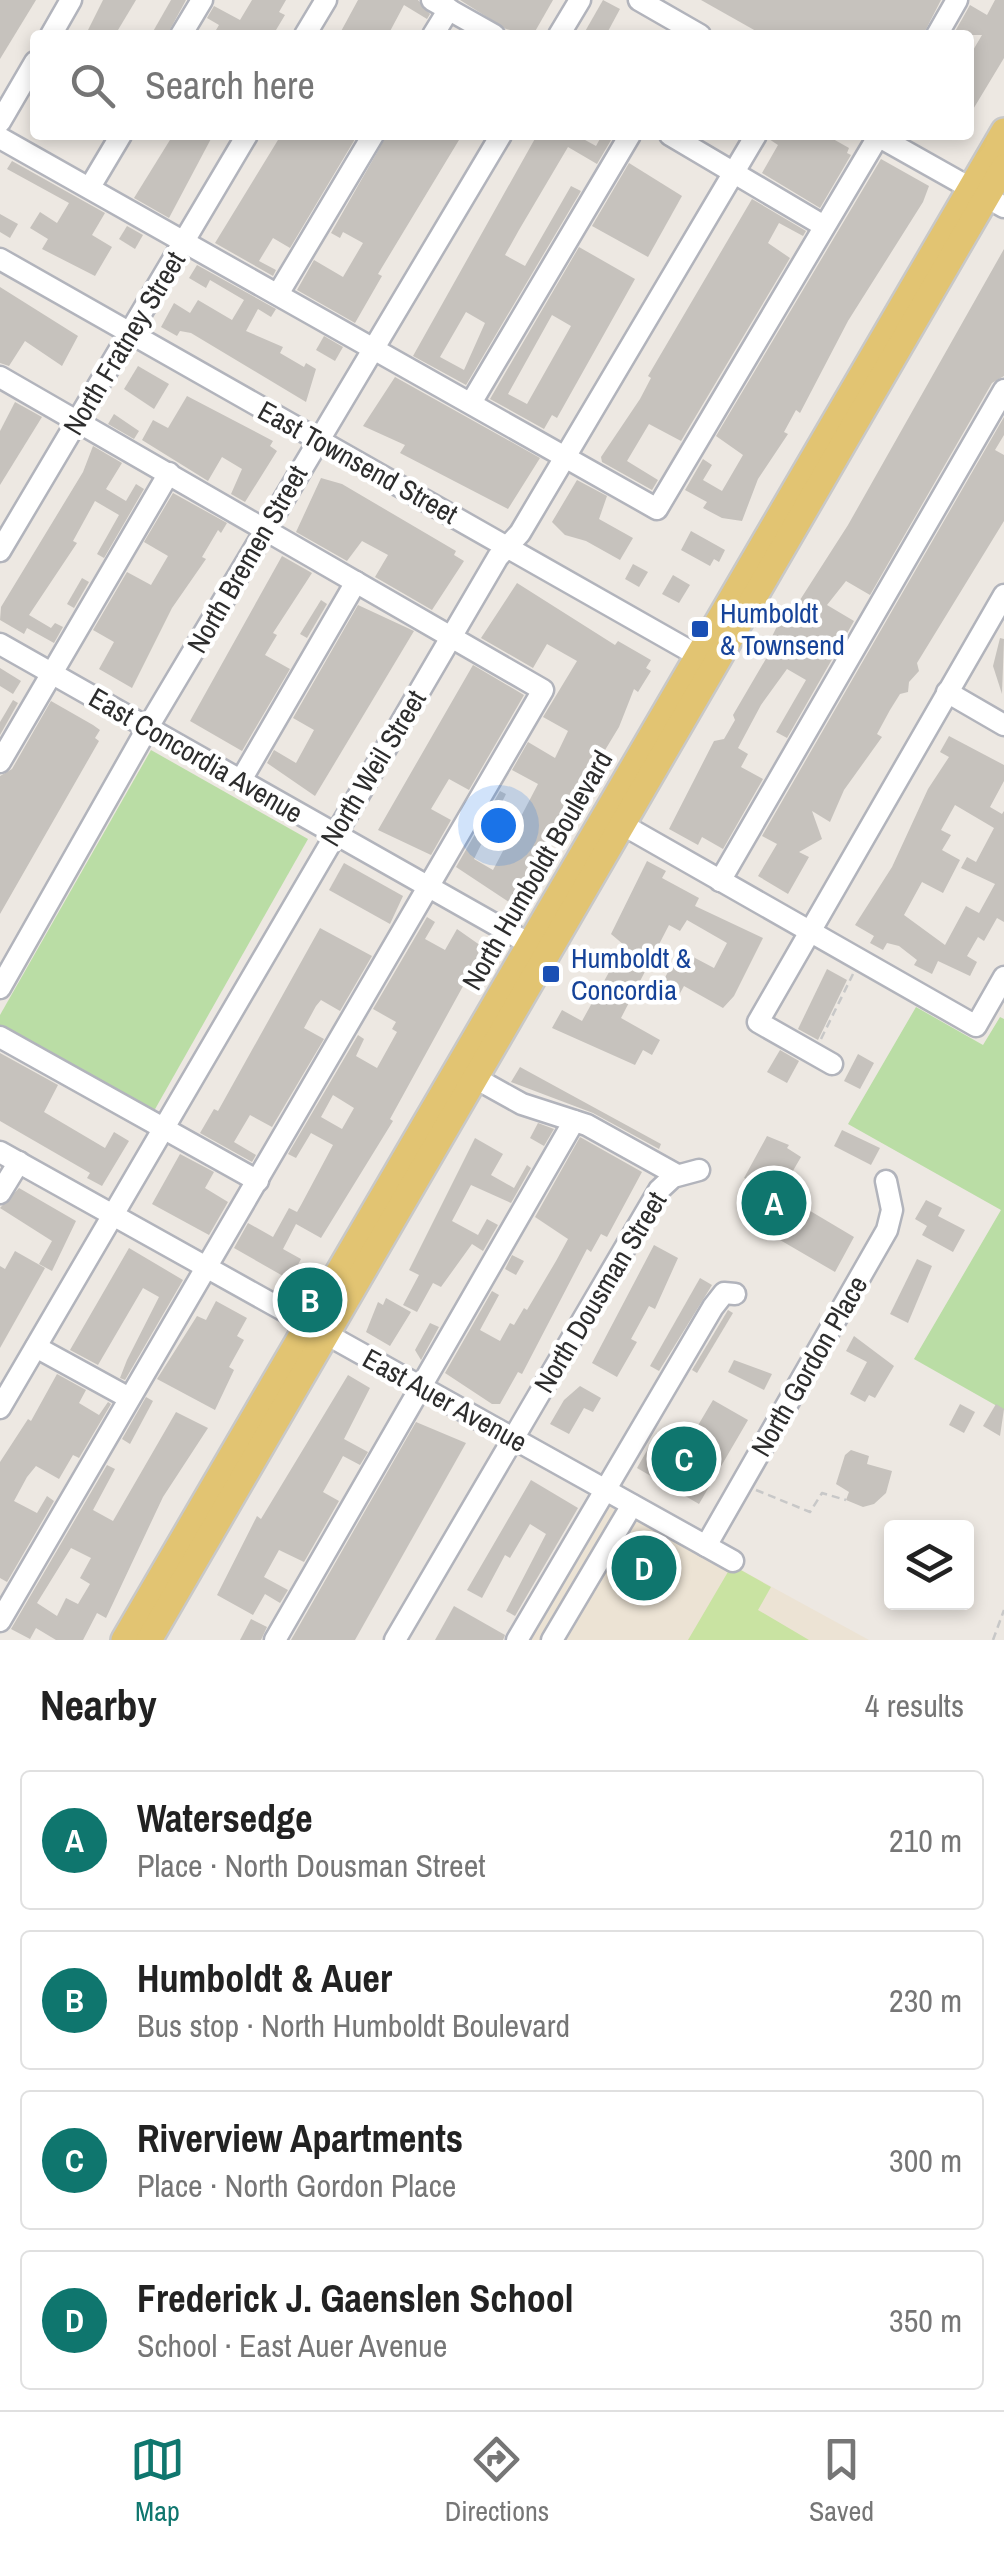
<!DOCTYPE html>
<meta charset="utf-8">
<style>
:root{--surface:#fff;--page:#f2f2f2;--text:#222;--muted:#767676;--line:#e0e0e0;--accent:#0f766e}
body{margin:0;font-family:"Archivo Narrow",sans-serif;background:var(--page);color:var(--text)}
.controls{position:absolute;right:30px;bottom:30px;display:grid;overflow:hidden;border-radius:10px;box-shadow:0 5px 15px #0003}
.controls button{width:90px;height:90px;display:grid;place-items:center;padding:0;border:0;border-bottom:2px solid var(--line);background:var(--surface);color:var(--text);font:50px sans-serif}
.you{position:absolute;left:498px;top:825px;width:35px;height:35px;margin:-25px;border:8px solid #fff;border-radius:50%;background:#1a73e8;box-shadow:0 0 0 15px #1a73e833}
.badge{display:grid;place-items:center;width:65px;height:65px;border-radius:50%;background:var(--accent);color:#fff;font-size:32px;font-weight:700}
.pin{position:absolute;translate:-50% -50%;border:5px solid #fff;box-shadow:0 2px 10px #0006}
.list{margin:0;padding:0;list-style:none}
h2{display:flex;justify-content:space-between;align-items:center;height:130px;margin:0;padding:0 40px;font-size:42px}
h2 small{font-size:32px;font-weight:400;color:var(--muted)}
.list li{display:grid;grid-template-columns:65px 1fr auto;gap:30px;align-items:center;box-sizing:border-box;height:140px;margin:0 20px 20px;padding:0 20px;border:2px solid var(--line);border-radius:10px}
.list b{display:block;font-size:38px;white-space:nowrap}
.list p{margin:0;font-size:32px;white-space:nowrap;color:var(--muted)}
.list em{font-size:32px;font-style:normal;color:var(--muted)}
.icon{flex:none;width:55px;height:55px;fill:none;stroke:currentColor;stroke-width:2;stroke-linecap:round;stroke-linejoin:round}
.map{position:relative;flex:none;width:1004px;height:1640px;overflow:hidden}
.search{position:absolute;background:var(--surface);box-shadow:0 5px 15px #0003;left:30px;right:30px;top:30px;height:110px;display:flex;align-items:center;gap:25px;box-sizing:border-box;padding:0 35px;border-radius:10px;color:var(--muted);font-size:38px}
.sheet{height:770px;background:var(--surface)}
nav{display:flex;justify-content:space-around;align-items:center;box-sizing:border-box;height:140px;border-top:2px solid var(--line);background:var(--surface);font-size:28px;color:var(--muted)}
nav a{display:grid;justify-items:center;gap:5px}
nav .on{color:var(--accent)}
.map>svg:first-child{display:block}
</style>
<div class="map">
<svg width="1004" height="1640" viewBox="0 0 1004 1640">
<rect width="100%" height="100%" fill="#ede8e2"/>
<polygon fill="#ece3d4" points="605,1501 727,1571 732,1565 869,1640 525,1640"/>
<g fill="#badda5">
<polygon points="151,750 308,839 150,1118 0,1033 0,1015"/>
<polygon points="916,1007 983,1045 1000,1017 1004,1019 1004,1410 914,1359 1001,1210 848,1124"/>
</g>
<polygon fill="#c9e3a2" points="732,1565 771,1587 758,1610 809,1640 688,1640"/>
<g fill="#c6c2bd" fill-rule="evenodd">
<polygon points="0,0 36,0 0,59"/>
<polygon points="103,0 136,0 115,35 88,30"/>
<polygon points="171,0 186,0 167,35 151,35"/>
<polygon points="252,0 286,0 279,12 285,15 273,35 213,35 219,25 207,18 214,6 240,20"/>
<polygon points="358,0 418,0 430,14 427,19 404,5 388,35 339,35"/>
<polygon points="460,0 553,0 533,35 506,29"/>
<polygon points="603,0 620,9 606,35 583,35"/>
<polygon points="701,0 941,0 923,35 763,35"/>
<polygon points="995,0 1004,0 1004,58 969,116 969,57 982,35 953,35 970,5 987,15"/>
<polygon points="173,135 213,135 169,218 134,198"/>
<polygon points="281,135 348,135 355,139 290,248 273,238 259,261 276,270 273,276 215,243"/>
<polygon points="387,135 462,135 378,274 382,276 355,323 297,290 314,260 343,277 363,243 343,232 340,238 331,233"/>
<path d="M 537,135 L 576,135 L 596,146 L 602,135 L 614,135 L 597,164 L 568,147 L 519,230 L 505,255 L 525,266 L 571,186 L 581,191 L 466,385 L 413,356 ZM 466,312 L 485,323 L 464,370 L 440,357 Z"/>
<polygon points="770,135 826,135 849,148 847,153 851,155 820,208 762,173 778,145 769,139"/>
<polygon points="881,159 929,186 923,202 848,321 800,413 796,410 784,432 788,434 758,479 742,521 722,518 703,508 707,502 685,490 703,459 712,465 703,480 722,491 743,455 716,436"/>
<polygon points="12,161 105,213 92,235 112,247 95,276 42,249 48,239 30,228 40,212 57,223 69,203 7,169"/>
<polygon points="629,163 682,196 648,257 592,226"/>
<polygon points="752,199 806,231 803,236 779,223 768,243 790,258 681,441 649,424 627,461 658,480 652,490 602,462 601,457 640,399 651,378 648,376"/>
<polygon points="0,214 18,224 10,238 0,232"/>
<polygon points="127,226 143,235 135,249 119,239"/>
<path d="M 579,247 L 635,279 L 557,418 L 552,415 L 544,429 L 490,399 ZM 552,315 L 571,326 L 527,404 L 508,394 Z"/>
<polygon points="1004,249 1004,376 992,383 870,595 846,581 827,605 854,621 787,738 776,732 806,680 787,669 761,705 738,748 748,754 741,767 763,779 723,849 702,837 698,845 669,829 714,741 724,739 735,720 733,715 767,657 763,655 780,620 786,611 791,614 848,525"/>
<polygon points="197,265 276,309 271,317 258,309 246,331 283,347 280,353 304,367 306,363 316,369 306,402 191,333 180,331 177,336 161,327 174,303 190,313 198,300 232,320 244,300 210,280 206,288 189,278"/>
<polygon points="0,287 78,336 62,366 25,341 9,366 0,363"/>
<polygon points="324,336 343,347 335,361 316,350"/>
<polygon points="138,366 169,384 154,409 124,389"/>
<polygon points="395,377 540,458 508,509 400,453 405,445 363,426"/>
<polygon points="187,396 273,441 270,446 277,451 245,502 231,494 242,469 222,457 208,481 142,440 153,420 168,428"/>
<polygon points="15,402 42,417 0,485 0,431"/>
<polygon points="114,414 139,431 134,439 108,424"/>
<polygon points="1004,417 1004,435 995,450 1004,455 1004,521 917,663 919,671 909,682 908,692 900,694 890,710 877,734 882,737 844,790 830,822 812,811 822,839 799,852 809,857 788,894 758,876 777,844 762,836"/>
<polygon points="93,446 122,463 106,489 126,501 136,484 144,489 104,558 97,554 119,515 95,501 73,541 77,543 29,615 51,628 55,623 63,627 54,643 27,628 24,634 0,620 1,607 83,472"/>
<polygon points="321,478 342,484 456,551 454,555 464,561 432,610 375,577 388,555 362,541 347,561 296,532"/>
<polygon points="577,480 607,496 599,519 633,538 620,560 586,541 565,535 552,522"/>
<polygon points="173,493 227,523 221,533 218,530 202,557 206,559 172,608 132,688 99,669 114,642 93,630 127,572 151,585 168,556 144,542"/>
<polygon points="691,531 725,550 719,562 714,559 710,566 681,550"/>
<polygon points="282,556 312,573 273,633 277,635 265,655 290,669 242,751 190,721"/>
<polygon points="633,564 648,572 639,587 625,579"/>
<polygon points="673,575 690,585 679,603 662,594"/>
<polygon points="82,578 89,582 74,608 67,604"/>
<polygon points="517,583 615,645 618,641 651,660 646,668 651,671 638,692 634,689 619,727 512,904 456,867 500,791 506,794 474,859 493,870 538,784 512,770 528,742 555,758 568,731 543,717 577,661 547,644 533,668 481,638"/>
<polygon points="321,600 327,604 307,638 300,634"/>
<polygon points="358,605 414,631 315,796 267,763 274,750 296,763 314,730 293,718"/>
<polygon points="1000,638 1004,639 1002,694 993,666"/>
<polygon points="473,665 524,695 469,790 449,779 431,809 451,820 431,855 378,830"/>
<polygon points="0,668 21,681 13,694 0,686"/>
<polygon points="13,700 18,703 0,735 0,722"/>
<polygon points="51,701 93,725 100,730 95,738 99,741 0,914 0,776 12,769"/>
<path d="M 949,736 L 1004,765 L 1004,781 L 990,807 L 1002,814 L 1004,811 L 1004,922 L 997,918 L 984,941 L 978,937 L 967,956 L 977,962 L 970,976 L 938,961 L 932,974 L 914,965 L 917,960 L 899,946 L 887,943 L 883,950 L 870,943 L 874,936 L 855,925 L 892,867 L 928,789 L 949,757 L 940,752 ZM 955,805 L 994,828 L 976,862 L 967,857 L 961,868 L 995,884 L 979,913 L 966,906 L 945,945 L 904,915 L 922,882 L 943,893 L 960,860 L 942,850 L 951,835 L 941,830 Z"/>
<polygon points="647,861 666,871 662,878 699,898 695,906 763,938 734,996 723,1008 684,986 674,1004 656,994 680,950 714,968 727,943 687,920 680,931 669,925 621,1018 660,1040 652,1055 643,1050 635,1065 552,1028 562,1010 582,1021 624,945 611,934"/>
<polygon points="344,863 403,896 390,924 329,890"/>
<path d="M 427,917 L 435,922 L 425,939 L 445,950 L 457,929 L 484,948 L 390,1119 L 393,1121 L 321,1238 L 296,1224 L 283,1249 L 301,1259 L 290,1280 L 234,1248 L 248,1223 L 273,1237 L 289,1208 L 297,1212 L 301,1205 L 333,1145 L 311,1133 L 296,1158 L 288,1154 L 358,1035 L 364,1039 L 356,1056 L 377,1068 L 397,1032 L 392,1029 L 396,1022 L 373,1009 ZM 333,1095 L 354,1108 L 342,1129 L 321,1117 Z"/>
<polygon points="320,928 372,956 340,1011 321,1000 316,1006 304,1028 324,1039 272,1127 250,1115 234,1142 256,1155 252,1162 200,1133 214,1109 218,1111"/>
<polygon points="827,969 847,980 818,1040 798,1029"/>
<polygon points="780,1050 799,1061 787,1083 767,1072"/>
<polygon points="0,1053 58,1085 44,1112 105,1148 114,1132 129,1141 102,1186 87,1178 90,1173 0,1121"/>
<polygon points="858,1054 874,1063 860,1089 844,1081"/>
<polygon points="520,1067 661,1144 659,1149 593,1113 511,1082"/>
<polygon points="538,1123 554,1129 544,1146 530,1138"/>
<polygon points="842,1130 880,1148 871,1165 834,1146"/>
<polygon points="767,1136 789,1145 787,1148 801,1157 780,1193 854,1237 835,1272 756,1226 761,1218 749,1187 752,1182 744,1178"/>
<polygon points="580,1137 642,1172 607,1237 601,1234 591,1252 587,1249 522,1374 518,1372 500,1404 492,1404 445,1373 492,1291 499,1295 480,1330 500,1341 510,1323 514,1325 524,1308 527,1310 556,1261 568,1239 535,1217"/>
<polygon points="475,1138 503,1154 491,1175 514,1188 527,1165 531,1168 511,1203 471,1185 452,1221 478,1235 487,1219 498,1225 483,1251 472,1244 441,1287 433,1283 417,1312 403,1305 419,1275 409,1270"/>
<polygon points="180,1154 214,1172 205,1188 228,1202 209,1235 152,1204"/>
<polygon points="19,1188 76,1221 52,1271 39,1264 52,1241 0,1208"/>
<polygon points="926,1200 942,1208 938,1216 965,1230 953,1252 922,1235 927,1226 915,1219"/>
<polygon points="654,1245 678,1258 655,1309 649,1306 631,1339 637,1342 617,1377 592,1363"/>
<polygon points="129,1248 183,1280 125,1380 120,1378 127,1360 159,1297 143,1288 98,1365 70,1350"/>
<polygon points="15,1251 45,1268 0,1348 0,1266 5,1269"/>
<polygon points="512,1255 524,1261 516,1275 505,1269"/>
<polygon points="917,1259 932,1266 908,1323 890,1314"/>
<polygon points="700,1278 712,1285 659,1371 650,1366"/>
<polygon points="386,1298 411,1312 390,1346 366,1332 378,1302 383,1305"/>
<polygon points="216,1301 247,1318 237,1336 244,1340 229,1367 234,1370 215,1410 157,1379 197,1316 206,1320"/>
<polygon points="728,1310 733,1313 697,1373 692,1370"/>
<polygon points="430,1323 439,1327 421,1360 415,1350"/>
<polygon points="854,1336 894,1366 875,1398 869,1395 865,1402 850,1394 867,1362 846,1351"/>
<polygon points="734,1360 772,1374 764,1390 728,1372"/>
<polygon points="57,1374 86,1390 79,1403 99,1415 108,1402 111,1404 79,1458 73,1455 59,1479 36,1466 27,1477 14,1501 37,1513 47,1496 54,1501 7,1582 0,1578 0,1462 28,1419 31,1421"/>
<polygon points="348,1375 370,1388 344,1439 368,1452 360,1465 343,1456 323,1492 339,1501 304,1562 279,1550 264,1577 288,1590 280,1603 265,1594 253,1615 217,1595 257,1516 261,1519"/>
<polygon points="580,1386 601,1398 593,1412 584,1408 569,1434 550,1424 564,1400"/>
<polygon points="146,1397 153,1401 130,1444 122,1439"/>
<polygon points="713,1400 748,1420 699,1504 637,1468 657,1433 684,1449"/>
<polygon points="960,1404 975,1412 964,1433 949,1425"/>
<polygon points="996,1404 1004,1409 1000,1436 983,1426"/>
<path d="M 176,1412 L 208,1428 L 163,1497 L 106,1618 L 97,1613 L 83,1640 L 56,1640 L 36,1628 L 30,1639 L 11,1629 L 107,1465 L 115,1469 L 93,1510 L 113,1521 ZM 71,1548 L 91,1558 L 80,1578 L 90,1584 L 78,1604 L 66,1598 L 57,1616 L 37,1603 Z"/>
<polygon points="416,1422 466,1443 355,1640 291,1640"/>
<polygon points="851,1450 869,1456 867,1464 892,1471 886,1493 874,1504 863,1507 846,1500 849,1492 836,1484 845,1455"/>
<polygon points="531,1480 578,1508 515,1616 506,1611 546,1534 530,1524 510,1558 505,1555 482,1598 467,1590"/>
<polygon points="454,1606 505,1635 503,1640 435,1640"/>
<polygon points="251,1619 267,1627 261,1640 240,1640"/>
</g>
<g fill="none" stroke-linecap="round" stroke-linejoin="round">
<g stroke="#b2b4bc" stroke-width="25">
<g id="minor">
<polyline points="432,0 494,35"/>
<polyline points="639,0 700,35"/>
<polyline points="51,35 71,0"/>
<polyline points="181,35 202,0"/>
<polyline points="305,35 326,0"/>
<polyline points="433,35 449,9"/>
<polyline points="559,35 580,0"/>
<polyline points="937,35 957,0"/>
<polyline points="0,122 35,62"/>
<polyline points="670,135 824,226"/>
<polyline points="876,135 1004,207"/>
<polyline points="0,138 657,509 879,135"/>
<polyline points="90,187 121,135"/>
<polyline points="0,259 711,663"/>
<polyline points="278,294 373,135"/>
<polyline points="0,377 543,690 0,1621"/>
<polyline points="471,403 630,135"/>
<polyline points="0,551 247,135"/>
<polyline points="0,644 542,951"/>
<polyline points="947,692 1004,725"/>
<polyline points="0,762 169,473"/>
<polyline points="241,780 356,582"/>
<polyline points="611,818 976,1026 1004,977"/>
<polyline points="720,881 1004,390"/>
<polyline points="0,988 148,727 501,135"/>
<polyline points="0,1037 258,1181"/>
<polyline points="832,1064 758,1022 1004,595"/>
<polyline points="477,1079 522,1104 587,1125 677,1175"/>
<polyline points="0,1152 733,1561"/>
<polyline points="0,1193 19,1162"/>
<polyline points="36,1347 129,1398"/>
<polyline points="0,1408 498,557 520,533 756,135"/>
<polyline points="706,1546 887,1230 892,1210 886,1181"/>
<polyline points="275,1640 574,1121"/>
<polyline points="395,1640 659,1190 673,1177 699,1170"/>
<polyline points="517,1640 713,1307 724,1293 735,1294"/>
<polyline points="552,1640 632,1505"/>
</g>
</g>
<g stroke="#c8c8c8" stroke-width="30">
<g id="major">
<polyline points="124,1640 1004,131"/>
<polyline points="149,1640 1004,167"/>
</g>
</g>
<g stroke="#c8c8c8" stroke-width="2.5" stroke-dasharray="8 5" stroke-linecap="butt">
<polyline points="821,1039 853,974"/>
<polyline points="756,1490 810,1512 822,1493 846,1500"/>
<polyline points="993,1640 1004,1610"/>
</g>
<use href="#minor" stroke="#fff" stroke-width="20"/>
<use href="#major" stroke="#e2c472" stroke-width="25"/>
</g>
<g fill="#1a4fb4" stroke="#fff" stroke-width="4">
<rect x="690" y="619" width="20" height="20" rx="5"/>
<rect x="541" y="964" width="20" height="20" rx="5"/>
</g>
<g text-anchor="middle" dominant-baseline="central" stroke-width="9" stroke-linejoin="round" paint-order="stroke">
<g font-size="28" fill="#2d2d2d" stroke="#fff">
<text transform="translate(124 343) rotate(-59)">North Fratney Street</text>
<text transform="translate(358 462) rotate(29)">East Townsend Street</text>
<text transform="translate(247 559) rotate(-60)">North Bremen Street</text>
<text transform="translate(196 755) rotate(30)">East Concordia Avenue</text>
<text transform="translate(373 768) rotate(-59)">North Weil Street</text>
<text transform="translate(537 870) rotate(-60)">North Humboldt Boulevard</text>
<text transform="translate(600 1292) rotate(-59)">North Dousman Street</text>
<text transform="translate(809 1366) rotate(-60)">North Gordon Place</text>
<text transform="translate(445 1400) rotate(29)">East Auer Avenue</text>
</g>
<g font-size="28" fill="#164399" stroke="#fff" text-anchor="start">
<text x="720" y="613">Humboldt<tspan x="720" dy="32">&amp; Townsend</tspan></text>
<text x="571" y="958">Humboldt &amp;<tspan x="571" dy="32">Concordia</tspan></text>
</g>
</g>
</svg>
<div class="controls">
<button><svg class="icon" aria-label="layers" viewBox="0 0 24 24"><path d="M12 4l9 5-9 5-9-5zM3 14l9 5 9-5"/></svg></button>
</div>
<div class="you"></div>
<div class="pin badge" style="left:774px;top:1203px">A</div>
<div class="pin badge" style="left:310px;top:1300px">B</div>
<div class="pin badge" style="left:684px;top:1459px">C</div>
<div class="pin badge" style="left:644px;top:1568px">D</div>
<div class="search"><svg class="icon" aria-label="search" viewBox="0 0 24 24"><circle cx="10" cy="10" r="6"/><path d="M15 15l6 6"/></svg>Search here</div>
</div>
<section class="sheet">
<h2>Nearby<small>4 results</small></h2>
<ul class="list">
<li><span class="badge">A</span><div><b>Watersedge</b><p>Place · North Dousman Street</p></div><em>210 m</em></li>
<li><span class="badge">B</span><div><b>Humboldt &amp; Auer</b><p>Bus stop · North Humboldt Boulevard</p></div><em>230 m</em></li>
<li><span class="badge">C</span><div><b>Riverview Apartments</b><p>Place · North Gordon Place</p></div><em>300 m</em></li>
<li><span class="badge">D</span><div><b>Frederick J. Gaenslen School</b><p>School · East Auer Avenue</p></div><em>350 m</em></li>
</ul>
</section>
<nav>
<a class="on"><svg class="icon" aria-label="map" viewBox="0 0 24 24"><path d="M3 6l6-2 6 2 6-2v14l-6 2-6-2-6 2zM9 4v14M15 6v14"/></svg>Map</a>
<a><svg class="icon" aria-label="directions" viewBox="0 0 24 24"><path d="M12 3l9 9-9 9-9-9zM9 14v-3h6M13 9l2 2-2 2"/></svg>Directions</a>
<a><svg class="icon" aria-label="saved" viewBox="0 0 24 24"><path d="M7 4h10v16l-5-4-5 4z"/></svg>Saved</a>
</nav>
